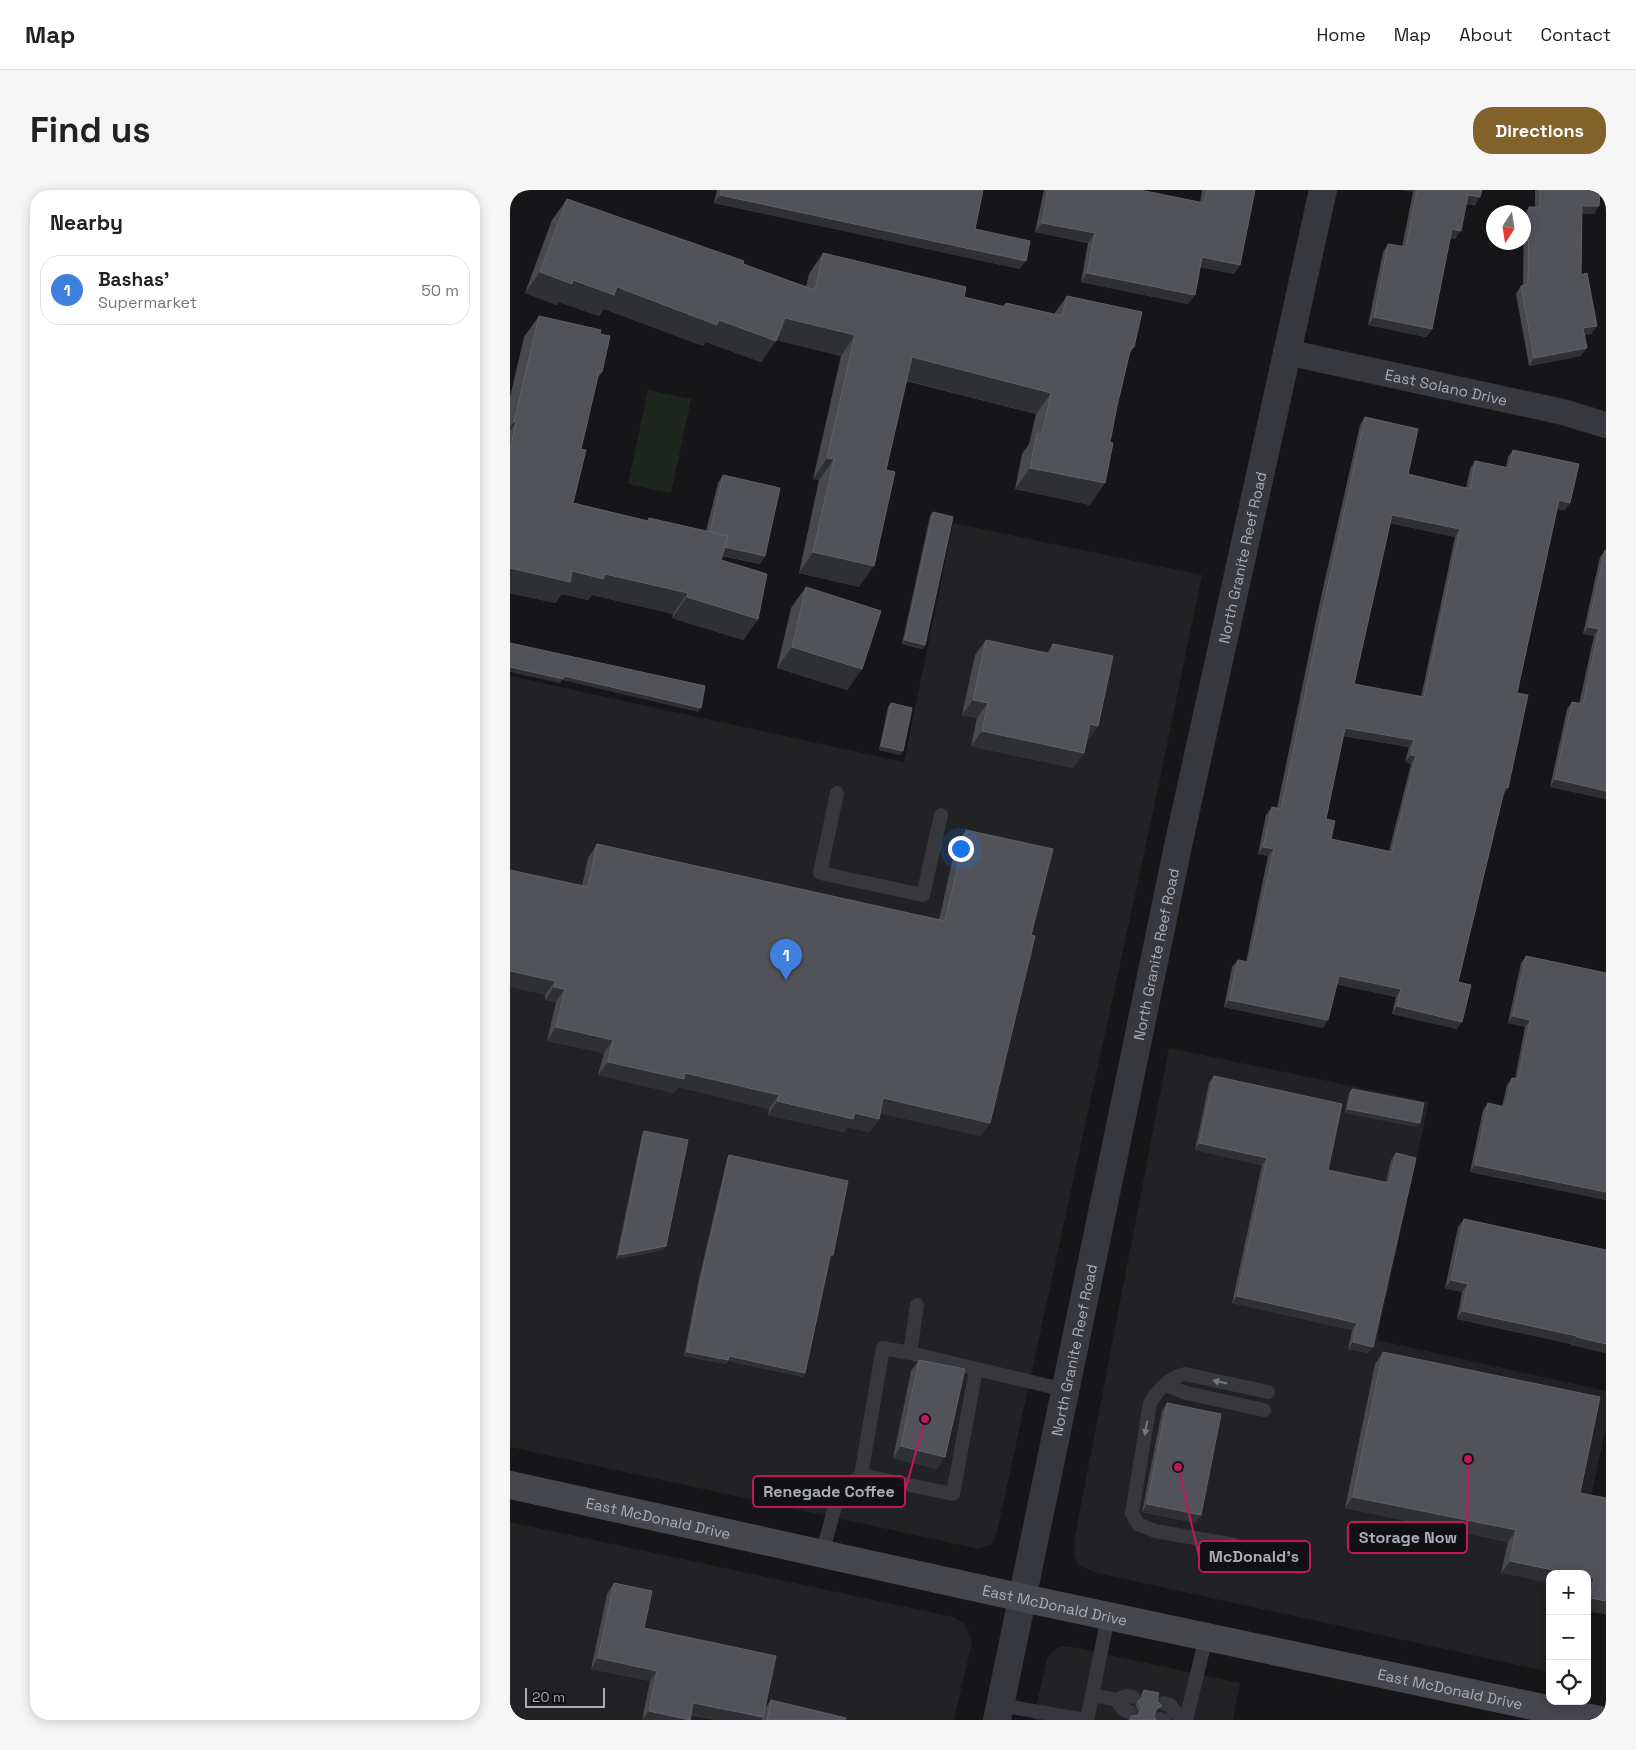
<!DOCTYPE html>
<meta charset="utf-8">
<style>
:root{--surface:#fff;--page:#f6f6f6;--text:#222;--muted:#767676;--line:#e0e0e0;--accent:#80622a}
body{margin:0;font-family:"Space Grotesk",sans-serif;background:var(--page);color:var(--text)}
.controls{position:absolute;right:15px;bottom:15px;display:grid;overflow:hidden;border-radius:10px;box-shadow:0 2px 12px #0003}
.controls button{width:45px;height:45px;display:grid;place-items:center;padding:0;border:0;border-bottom:1px solid var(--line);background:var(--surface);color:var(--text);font:25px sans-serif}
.compass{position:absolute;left:976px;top:15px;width:45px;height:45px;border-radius:50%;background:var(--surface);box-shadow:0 2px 12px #0003;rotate:192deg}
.scale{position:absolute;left:15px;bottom:12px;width:80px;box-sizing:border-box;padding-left:5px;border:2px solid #a8adb8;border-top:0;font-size:14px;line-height:18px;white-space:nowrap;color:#a8adb8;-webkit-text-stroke:4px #111113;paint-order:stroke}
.you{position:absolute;left:450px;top:658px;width:18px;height:18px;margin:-12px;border:4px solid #fff;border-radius:50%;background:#1a73e8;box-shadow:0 0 0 8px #1a73e833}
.badge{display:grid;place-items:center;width:32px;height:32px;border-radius:50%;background:var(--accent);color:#fff;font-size:16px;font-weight:700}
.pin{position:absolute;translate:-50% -41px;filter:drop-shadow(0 1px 2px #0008)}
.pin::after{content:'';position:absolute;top:26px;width:18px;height:15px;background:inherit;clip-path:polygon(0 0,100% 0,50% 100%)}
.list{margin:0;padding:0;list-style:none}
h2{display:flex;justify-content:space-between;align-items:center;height:65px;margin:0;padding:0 20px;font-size:21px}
h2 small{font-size:16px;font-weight:400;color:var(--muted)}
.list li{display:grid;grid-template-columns:32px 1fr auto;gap:15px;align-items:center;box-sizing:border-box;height:70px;margin:0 10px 10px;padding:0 10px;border:1px solid var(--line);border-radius:20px}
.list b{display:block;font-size:19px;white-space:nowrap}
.list p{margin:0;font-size:16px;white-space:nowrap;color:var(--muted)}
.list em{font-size:16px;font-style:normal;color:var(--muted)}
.icon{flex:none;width:28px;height:28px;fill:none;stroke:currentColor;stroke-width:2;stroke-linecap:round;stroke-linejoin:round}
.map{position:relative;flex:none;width:1096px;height:1530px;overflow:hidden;border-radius:20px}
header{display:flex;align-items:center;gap:30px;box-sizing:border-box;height:70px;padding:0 25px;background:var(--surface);border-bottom:1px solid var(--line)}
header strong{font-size:24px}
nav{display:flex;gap:28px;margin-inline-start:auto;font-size:18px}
.intro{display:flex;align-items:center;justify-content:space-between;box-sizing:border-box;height:120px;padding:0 30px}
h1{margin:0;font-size:35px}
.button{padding:12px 22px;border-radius:20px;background:var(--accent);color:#fff;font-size:18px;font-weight:700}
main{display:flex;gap:30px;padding:0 30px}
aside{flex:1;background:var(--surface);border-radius:20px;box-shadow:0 2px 12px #0003}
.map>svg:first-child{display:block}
</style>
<header>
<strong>Map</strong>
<nav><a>Home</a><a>Map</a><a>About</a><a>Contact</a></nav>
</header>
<div class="intro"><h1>Find us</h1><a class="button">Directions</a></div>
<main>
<aside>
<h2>Nearby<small></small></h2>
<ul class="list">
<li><span class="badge" style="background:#3f7fe0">1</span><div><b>Bashas'</b><p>Supermarket</p></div><em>50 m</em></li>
</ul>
</aside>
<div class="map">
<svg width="1096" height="1530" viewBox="0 0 1096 1530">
<rect width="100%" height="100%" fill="#161618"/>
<g fill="#222225">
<polygon points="443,333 692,385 643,622 487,1342 483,1354 469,1359 0,1257 0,486 394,572"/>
<polygon points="659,858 919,912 867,1150 1096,1201 1096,1238 1064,1384 1040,1384 1040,1482 583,1382 569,1375 564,1366 565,1346"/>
<polygon points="0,1332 443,1427 454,1434 460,1444 462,1452 444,1530 0,1530"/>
<polygon points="550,1457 562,1457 730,1493 723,1530 523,1530 537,1469 543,1461"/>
</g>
<polygon fill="#1e261f" points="138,200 181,209 161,303 118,294"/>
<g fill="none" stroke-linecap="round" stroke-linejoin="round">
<g stroke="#37383d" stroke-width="14">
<polyline points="327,603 310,683 413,705 431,625"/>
<polyline points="400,1163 555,1200"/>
<polyline points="655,1195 676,1203 754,1220"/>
<polyline points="351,1285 443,1304 466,1180"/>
<path d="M 725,1355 L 645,1341 L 628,1334 L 622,1323 L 640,1213 C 648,1200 660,1187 675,1184 L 758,1202"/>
<polyline points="312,1364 328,1306 351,1285 373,1158 400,1163 407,1115"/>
<polyline points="583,1505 606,1510 616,1506 623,1507"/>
<polyline points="606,1510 614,1520 620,1522"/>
<polyline points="653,1513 660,1515 665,1523 677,1526"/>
<polyline points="490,1515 575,1530"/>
<polyline points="650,1529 654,1530"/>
<polyline points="577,1530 598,1427"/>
<polyline points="676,1530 696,1447"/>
</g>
<path stroke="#37383d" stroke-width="26" id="s1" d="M 776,162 L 1053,222 L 1096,235"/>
<path stroke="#37383d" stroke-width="28" id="s2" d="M 487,1530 L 668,656 L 813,0"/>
<path stroke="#45474d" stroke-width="28" id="s3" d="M 0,1295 L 513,1408 L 1089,1530"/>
</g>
<g fill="#47494d" fill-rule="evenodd">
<polygon points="207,0 473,0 465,39 510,79 204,13"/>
<polygon points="534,0 630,0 690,12 692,0 745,0 724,84 690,77 678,114 571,92 578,53 525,42"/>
<polygon points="893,0 972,0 965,15 956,14 945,49 940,48 922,139 916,147 858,135 873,62 878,54 892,57 903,2"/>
<polygon points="1025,0 1090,0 1084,24 1072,24 1071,85 1087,136 1081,144 1074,145 1071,166 1019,176 1006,104 1011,96 1013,95 1014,25 1019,17 1025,17"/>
<polygon points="57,9 296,97 299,84 313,63 454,107 493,116 496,113 544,124 557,106 624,157 620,163 580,315 505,299 512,264 519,254 526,224 396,191 349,397 289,383 309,290 303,289 331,166 266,150 251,172 196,152 193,156 94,119 89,126 49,112 47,115 15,103 42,30"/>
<polygon points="29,126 90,144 92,182 87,189 71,259 63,313 137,331 139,328 196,341 208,293 213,285 255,366 250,374 212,366 211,370 248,429 233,450 162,428 163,424 82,405 78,410 52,404 45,413 0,403 0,207 14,147"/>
<path d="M 855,227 L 898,284 L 956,298 L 960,279 L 965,271 L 996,277 L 998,267 L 1003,260 L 1060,313 L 1055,320 L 1047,319 L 1007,503 L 998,598 L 993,606 L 948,792 L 947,839 L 882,824 L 886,807 L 827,794 L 813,838 L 714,817 L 722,777 L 728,770 L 736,772 L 758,666 L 748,664 L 756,625 L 762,617 L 767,618 L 809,416 L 850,235 ZM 880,333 L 945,347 L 911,507 L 844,494 ZM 833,546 L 899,557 L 895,572 L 901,574 L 879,661 L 821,649 L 816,629 Z"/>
<polygon points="423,322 415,455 412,459 392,454 420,326"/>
<polygon points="1095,360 1096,609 1040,597 1057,519 1062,512 1069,514 1084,446 1073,444 1090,367"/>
<polygon points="296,397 352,479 337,500 267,478 281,418"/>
<polygon points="476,450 537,463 543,454 588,536 577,551 576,551 563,578 461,556 467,528 452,525 465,465"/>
<polygon points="381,513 390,565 369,560 378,517"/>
<polygon points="456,640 471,946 370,923 369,929 359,942 338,937 334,942 258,925 259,919 168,897 164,903 88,885 94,863 37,851 46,812 35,810 35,805 72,696 78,668 87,654 429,730 446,654"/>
<polygon points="1016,766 1096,1010 960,982 973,920 978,913 992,916 997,895 1002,888 1005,889 1015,837 998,833 1011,773"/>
<polygon points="704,886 818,980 876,992 881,970 886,963 858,1163 838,1159 842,1140 722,1113 752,975 685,960 699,893"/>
<polygon points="842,899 907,937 835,923 839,903"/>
<polygon points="134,941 153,1060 106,1069 132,945"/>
<polygon points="219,965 320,1069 320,1070 295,1183 293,1187 218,1171 216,1174 174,1166 188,1093 217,969"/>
<polygon points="954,1029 1096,1060 1096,1163 1061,1155 1061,1154 947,1129 952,1102 935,1098 948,1037"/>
<polygon points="873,1162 1070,1303 1096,1308 1096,1424 1077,1421 1077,1384 991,1383 998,1352 835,1318 865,1174"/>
<polygon points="409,1170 427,1279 383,1268 401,1181"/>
<polygon points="657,1213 691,1325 685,1333 632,1322 652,1221"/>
<polygon points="104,1393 134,1438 255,1518 261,1510 335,1530 208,1530 181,1525 180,1530 132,1530 140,1491 81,1479 97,1404"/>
<polygon points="634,1500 647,1511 649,1520 646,1522 644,1527 646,1530 618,1530 621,1526 628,1525 628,1520 625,1515 628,1511 630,1510 631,1504"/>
</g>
<g fill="#2f3033">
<polygon points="893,0 905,0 903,2"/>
<polygon points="210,5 516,71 510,79 204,13"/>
<polygon points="958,5 970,7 965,15 952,13"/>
<polygon points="1072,16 1089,16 1084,24 1066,24"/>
<polygon points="532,33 585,43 578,53 525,42"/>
<polygon points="942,39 951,41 945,49 936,47"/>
<polygon points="692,67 730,75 724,84 685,76"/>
<polygon points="30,82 63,90 107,97 209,130 275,128 345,145 331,166 261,149 266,151 251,172 196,152 193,156 94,119 89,126 49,112 47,115 15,103"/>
<polygon points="577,83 685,105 678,114 571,92"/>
<polygon points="864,127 922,139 916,147 858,135"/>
<polygon points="1087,136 1081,144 1067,146 1073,138"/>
<polygon points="1077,158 1071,166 1019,176 1024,168"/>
<polygon points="402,167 541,203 526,224 387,188"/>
<polygon points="4,232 6,232 0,241 0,237"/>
<polygon points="317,268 324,269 309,290 303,289"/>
<polygon points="520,278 595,293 580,315 505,299"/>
<polygon points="1049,310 1060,313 1055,320 1043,318"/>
<polygon points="882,325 950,339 945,347 876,332"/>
<polygon points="197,353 255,366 250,374 192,361"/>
<polygon points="303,362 364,376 349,397 289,383"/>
<polygon points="0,378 95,384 178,403 163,424 82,405 78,410 52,404 45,413 0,403"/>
<polygon points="177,407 248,429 233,450 162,428"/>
<polygon points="1078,437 1089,439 1084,446 1073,444"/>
<polygon points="395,450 415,455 412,459 392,454"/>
<polygon points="282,457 352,479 337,500 267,478"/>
<polygon points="0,477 54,486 191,518 188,522 52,490 50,493 0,482"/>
<polygon points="463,510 478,513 467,528 452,525"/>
<polygon points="580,534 588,536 577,551 569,550"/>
<polygon points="835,538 904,550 899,557 830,545"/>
<polygon points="472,541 574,563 563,578 461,556"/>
<polygon points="371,556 393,561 390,565 369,560"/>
<polygon points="901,565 906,566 901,574 895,572"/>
<polygon points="1045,589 1096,601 1096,609 1040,597"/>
<polygon points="995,597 998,598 993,606"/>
<polygon points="753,657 764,659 758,666 748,664"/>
<polygon points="0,781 45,791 35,805 0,797"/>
<polygon points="829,786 891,799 886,807 824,794"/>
<polygon points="44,797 55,799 46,812 35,810"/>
<polygon points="719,810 818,830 813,838 714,817"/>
<polygon points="887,816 952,832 947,839 882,824"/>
<polygon points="1003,826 1020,830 1015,837 998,833"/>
<polygon points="46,837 103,850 94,863 37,851"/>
<polygon points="98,872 175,883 269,905 259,919 168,897 164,903 88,885"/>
<polygon points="373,908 480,933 471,946 363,922"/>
<polygon points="267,911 345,923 369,929 359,942 338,937 334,942 258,925"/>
<polygon points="838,919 910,933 907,937 835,923"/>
<polygon points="689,953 757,968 752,975 685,960"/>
<polygon points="965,975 1096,1002 1096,1010 960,982"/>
<polygon points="156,1056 153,1060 106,1069 109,1065"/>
<polygon points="941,1090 958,1094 952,1102 935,1098"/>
<polygon points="727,1106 847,1133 842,1140 722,1113"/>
<polygon points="952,1121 1067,1146 1061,1154 947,1129"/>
<polygon points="1067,1147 1096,1154 1096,1163 1061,1155"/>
<polygon points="843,1152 863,1157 858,1163 838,1159"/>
<polygon points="177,1162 219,1166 295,1183 293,1187 218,1171 216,1174 174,1166"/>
<polygon points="391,1256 435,1267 427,1279 383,1268"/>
<polygon points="843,1307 1006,1340 998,1352 835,1318"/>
<polygon points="637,1314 691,1325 685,1333 632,1322"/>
<polygon points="1000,1371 1062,1384 1040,1384 1040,1393 991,1383"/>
<polygon points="1077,1387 1084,1388 1077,1398"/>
<polygon points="1080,1408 1096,1411 1096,1424 1077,1421 1077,1412"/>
<polygon points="88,1468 147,1481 140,1491 81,1479"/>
<polygon points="183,1513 253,1527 251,1530 208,1530 176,1523"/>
<polygon points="652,1516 649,1520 643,1523 646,1519"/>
<polygon points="139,1521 180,1530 132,1530"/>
</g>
<g fill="#525359" stroke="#5f6168" fill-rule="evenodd">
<polygon points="211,0 473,0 465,39 520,51 516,71 210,5"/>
<polygon points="538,0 630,0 694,13 697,0 745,0 730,75 692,67 685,105 577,83 585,43 532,33"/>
<polygon points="907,0 972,0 970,7 958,5 951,41 942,39 922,139 864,127 878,54 896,57"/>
<polygon points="1030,0 1090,0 1089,16 1072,16 1071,85 1077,83 1087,136 1073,138 1077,158 1024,168 1011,96 1018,94 1019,17 1030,17"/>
<polygon points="57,9 234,71 233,74 305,100 313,63 456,97 454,107 495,117 496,113 552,126 557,106 632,122 624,157 621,157 607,216 600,252 603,253 595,293 520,278 527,243 532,244 541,203 402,167 376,280 385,282 364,376 303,362 324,269 317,268 345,145 275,128 266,151 209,130 207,135 107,97 104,105 63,90 62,94 30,82"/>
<polygon points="29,126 91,140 90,144 100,146 92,182 89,182 71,259 76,260 63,313 138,331 139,328 218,346 211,370 257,384 248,429 177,407 178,403 95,384 93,389 62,381 60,392 0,378 0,260 6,232 4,232"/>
<path d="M 855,227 L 908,239 L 898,284 L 960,299 L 965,271 L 999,278 L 1003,260 L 1069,274 L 1060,313 L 1049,310 L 1007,503 L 1018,505 L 998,598 L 995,597 L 948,792 L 961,795 L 952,832 L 887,816 L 891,799 L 829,786 L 818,830 L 719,810 L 728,770 L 739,772 L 764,659 L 753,657 L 762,617 L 771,619 L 815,409 ZM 882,325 L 950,339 L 914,507 L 844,494 ZM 835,538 L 904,550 L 901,565 L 906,566 L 882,662 L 821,649 L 825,631 L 816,629 Z"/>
<polygon points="213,285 270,298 255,366 215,357 218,346 200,342"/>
<polygon points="423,322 443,327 415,455 395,450"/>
<polygon points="1095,360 1096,360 1096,601 1045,589 1062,512 1073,514 1089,439 1078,437"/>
<polygon points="296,397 371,421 352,479 282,457"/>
<polygon points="476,450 541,464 543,454 603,466 588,536 580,534 574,563 472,541 478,513 463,510"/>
<polygon points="0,453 195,496 191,518 54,486 53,489 0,477"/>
<polygon points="381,513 402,518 393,561 371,556"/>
<polygon points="456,640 543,659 521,745 525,746 480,933 373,908 369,929 345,923 343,929 267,911 269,905 175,883 174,889 98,872 103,850 46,837 55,799 44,797 45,791 0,781 0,680 78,697 87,654 435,731"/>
<polygon points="1016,766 1096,783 1096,1002 965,975 978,913 995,917 1002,888 1008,889 1020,830 1003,826"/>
<polygon points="704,886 832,914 818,980 879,993 886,963 906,968 863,1157 843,1152 847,1133 727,1106 757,968 689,953"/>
<polygon points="842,899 914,913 910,933 838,919"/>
<polygon points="134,941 178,950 156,1056 109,1065"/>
<polygon points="219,965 338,991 323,1065 320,1066 295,1183 219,1166 218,1170 177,1162 191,1089"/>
<polygon points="954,1029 1096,1060 1096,1154 1067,1147 1067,1146 952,1121 958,1094 941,1090"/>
<polygon points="873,1162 1090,1207 1070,1303 1096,1308 1096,1411 1080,1408 1084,1388 1077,1387 1077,1384 1062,1384 1000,1371 1006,1340 843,1307"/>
<polygon points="409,1170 455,1179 435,1267 391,1256"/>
<polygon points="657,1213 711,1224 691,1325 637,1314"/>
<polygon points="104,1393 142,1401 134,1438 266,1466 253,1527 183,1513 180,1530 139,1521 147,1481 88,1468"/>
<polygon points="634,1500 649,1503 647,1511 652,1516 646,1519 644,1527 646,1530 620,1530 621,1526 628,1525 631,1521 631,1516 628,1511 633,1508"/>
<polygon points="261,1510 336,1528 335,1530 257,1530"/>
</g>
<defs><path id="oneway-solid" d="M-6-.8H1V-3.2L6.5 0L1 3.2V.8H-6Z" transform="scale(1.25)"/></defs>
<g fill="#757881">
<use href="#oneway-solid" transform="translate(710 1192) rotate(-168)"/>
<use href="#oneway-solid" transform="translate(636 1238) rotate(100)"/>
</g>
<g text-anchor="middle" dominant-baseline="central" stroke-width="4" stroke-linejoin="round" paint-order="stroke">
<g font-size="15" fill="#a8adb8" stroke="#111113">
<text stroke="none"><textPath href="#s1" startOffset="164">East Solano Drive</textPath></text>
<text stroke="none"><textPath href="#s2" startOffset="1188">North Granite Reef Road</textPath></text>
<text stroke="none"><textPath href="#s2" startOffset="782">North Granite Reef Road</textPath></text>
<text stroke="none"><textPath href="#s2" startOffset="378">North Granite Reef Road</textPath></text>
<text stroke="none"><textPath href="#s3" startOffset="152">East McDonald Drive</textPath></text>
<text stroke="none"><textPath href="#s3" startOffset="558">East McDonald Drive</textPath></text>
<text stroke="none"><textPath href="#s3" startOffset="962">East McDonald Drive</textPath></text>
</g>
</g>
<path fill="none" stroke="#c2185b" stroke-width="2" d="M415 1229L395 1301M958 1269L957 1347M668 1277L689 1366"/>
<g fill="#c2185b" stroke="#111113" stroke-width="2">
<circle cx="415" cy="1229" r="5"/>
<circle cx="958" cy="1269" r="5"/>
<circle cx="668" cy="1277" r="5"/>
</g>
<g fill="#111113" stroke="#c2185b" stroke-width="2">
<rect x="243" y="1286" width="152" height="31" rx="5"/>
<rect x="838" y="1332" width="119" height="31" rx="5"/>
<rect x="689" y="1351" width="111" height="31" rx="5"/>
</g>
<g font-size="16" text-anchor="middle" font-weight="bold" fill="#a8adb8">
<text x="319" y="1307">Renegade Coffee</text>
<text x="898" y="1353">Storage Now</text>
<text x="744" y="1372">McDonald's</text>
</g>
</svg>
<div class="controls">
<button>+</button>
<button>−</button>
<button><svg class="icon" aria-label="locate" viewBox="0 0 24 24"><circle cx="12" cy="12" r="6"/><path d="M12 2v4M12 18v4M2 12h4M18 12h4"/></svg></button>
</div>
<svg class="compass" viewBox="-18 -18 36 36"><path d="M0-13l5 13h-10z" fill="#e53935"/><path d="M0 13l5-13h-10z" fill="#767676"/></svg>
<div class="scale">20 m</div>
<div class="you"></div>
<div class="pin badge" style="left:276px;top:790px;background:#3f7fe0">1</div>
</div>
</main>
